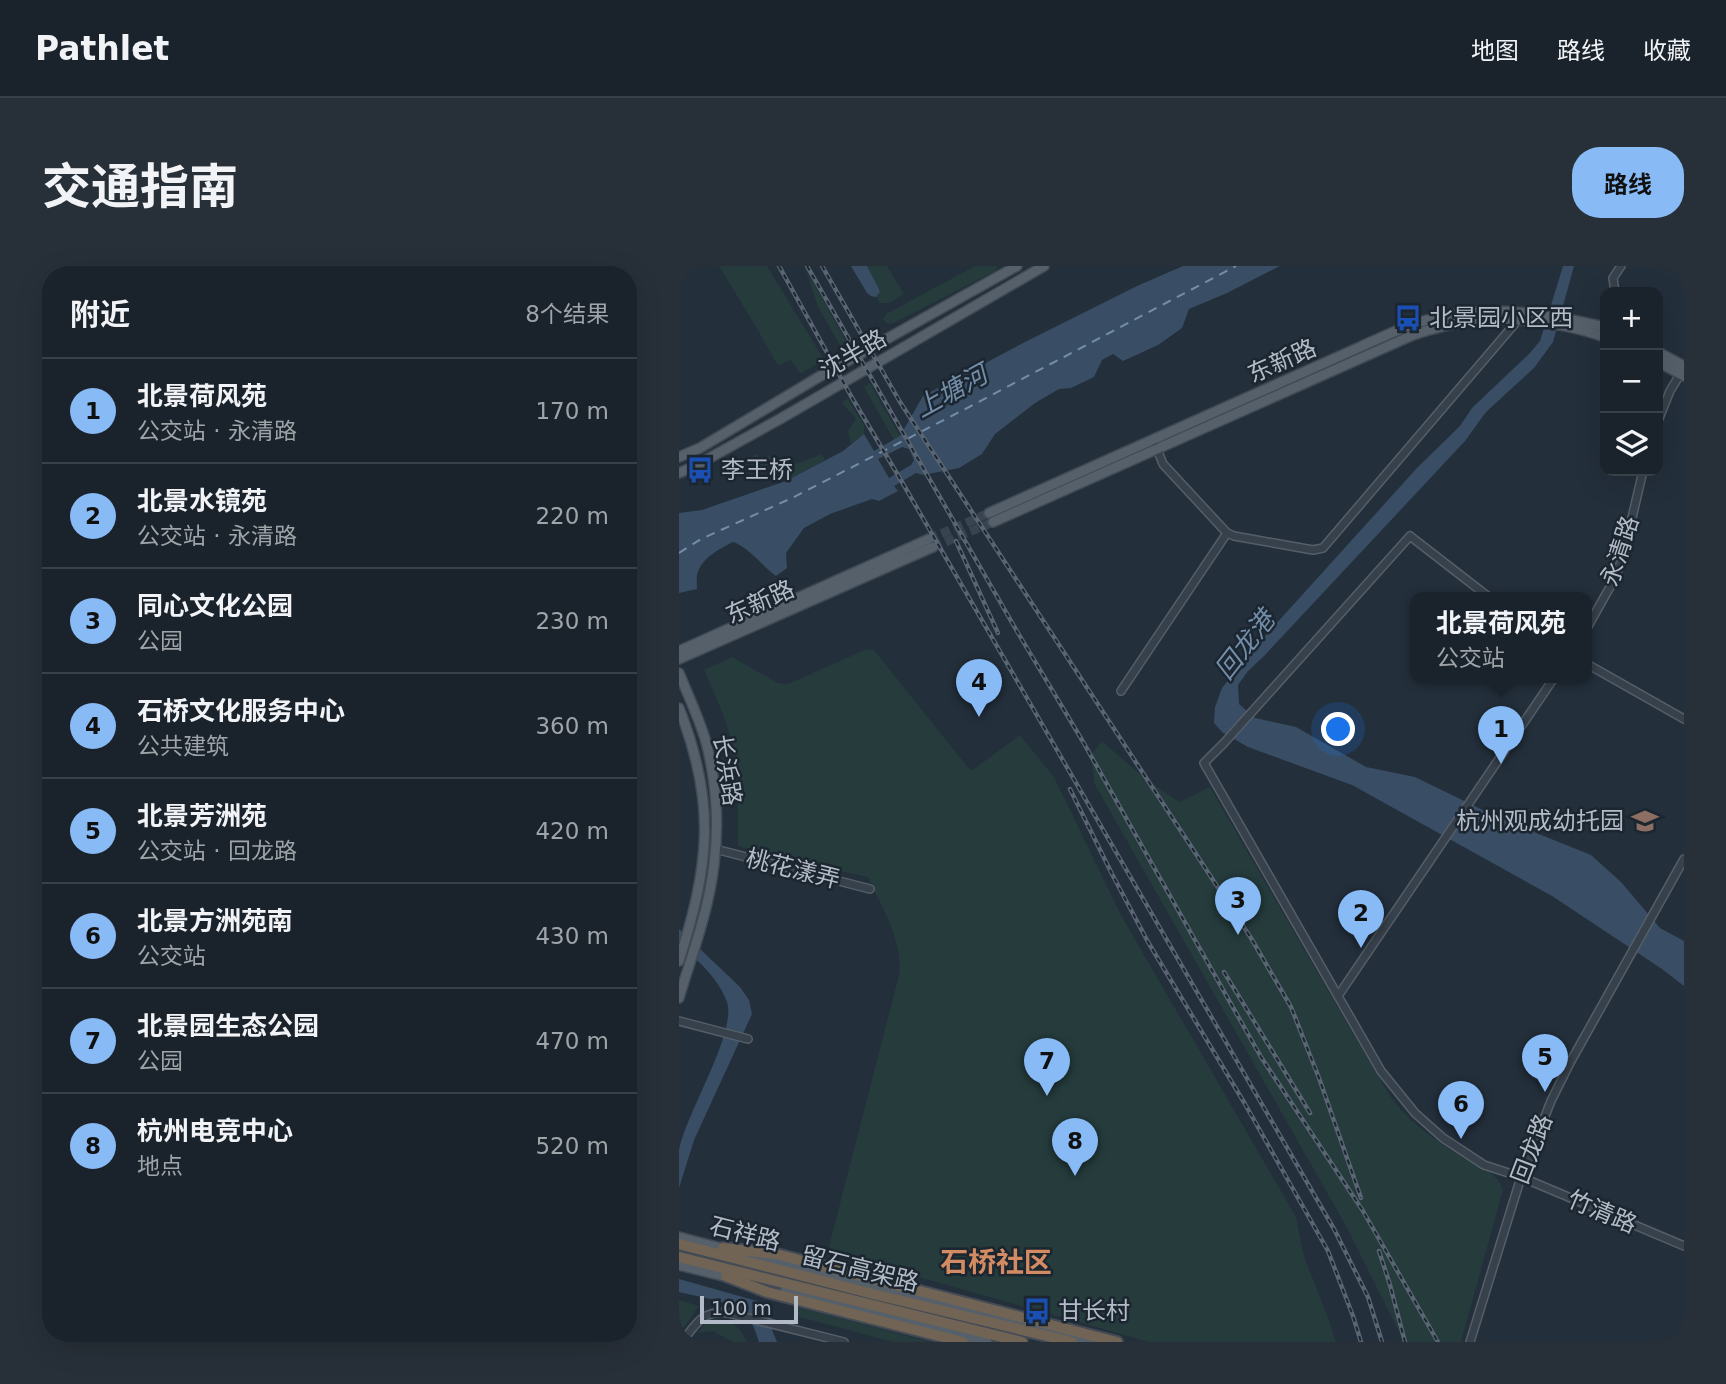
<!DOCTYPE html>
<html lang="zh">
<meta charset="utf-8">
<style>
:root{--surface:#1a232c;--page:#272f38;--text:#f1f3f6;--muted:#9fa4a9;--line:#384048;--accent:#88baf6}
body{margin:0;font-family:"DejaVu Sans","Noto Sans SC",sans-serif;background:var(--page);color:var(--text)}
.controls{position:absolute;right:21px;top:21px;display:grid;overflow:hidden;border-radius:14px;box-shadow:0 7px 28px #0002}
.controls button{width:63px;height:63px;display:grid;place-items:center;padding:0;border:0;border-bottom:2px solid var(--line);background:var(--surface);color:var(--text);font:35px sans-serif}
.scale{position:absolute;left:21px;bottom:18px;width:98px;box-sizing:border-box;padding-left:7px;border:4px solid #b2bbc7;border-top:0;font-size:19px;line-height:24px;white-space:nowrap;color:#b2bbc7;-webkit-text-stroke:5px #1c2630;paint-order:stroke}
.you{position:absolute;left:660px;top:464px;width:24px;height:24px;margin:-18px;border:5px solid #fff;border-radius:50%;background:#1a73e8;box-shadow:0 0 0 10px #1a73e833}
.badge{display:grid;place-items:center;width:46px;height:46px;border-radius:50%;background:var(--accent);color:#111;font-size:23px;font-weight:700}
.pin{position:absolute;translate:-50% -58px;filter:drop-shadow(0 2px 4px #0008)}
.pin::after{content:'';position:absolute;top:37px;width:24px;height:21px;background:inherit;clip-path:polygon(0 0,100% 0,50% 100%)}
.popup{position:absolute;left:731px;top:326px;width:182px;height:91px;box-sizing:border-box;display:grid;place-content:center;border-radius:14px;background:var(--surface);filter:drop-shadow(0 2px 5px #0005);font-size:23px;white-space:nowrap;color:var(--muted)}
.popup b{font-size:26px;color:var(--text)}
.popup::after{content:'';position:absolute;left:50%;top:100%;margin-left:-14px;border:14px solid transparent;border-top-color:var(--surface)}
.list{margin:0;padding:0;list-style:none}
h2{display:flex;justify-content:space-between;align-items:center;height:91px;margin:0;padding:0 28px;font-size:30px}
h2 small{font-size:23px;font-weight:400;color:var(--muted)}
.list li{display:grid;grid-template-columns:46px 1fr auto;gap:21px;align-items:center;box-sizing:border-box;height:105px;padding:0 28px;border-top:2px solid var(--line)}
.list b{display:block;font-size:26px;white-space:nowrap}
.list p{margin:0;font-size:23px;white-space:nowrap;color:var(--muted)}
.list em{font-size:23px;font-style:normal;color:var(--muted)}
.icon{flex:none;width:38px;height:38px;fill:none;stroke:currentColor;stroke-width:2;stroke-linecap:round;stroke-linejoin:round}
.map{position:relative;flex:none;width:1005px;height:1076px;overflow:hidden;border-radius:28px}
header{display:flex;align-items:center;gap:42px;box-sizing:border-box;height:98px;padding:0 35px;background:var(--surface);border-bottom:2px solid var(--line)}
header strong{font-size:33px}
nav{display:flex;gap:38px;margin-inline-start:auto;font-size:24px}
.intro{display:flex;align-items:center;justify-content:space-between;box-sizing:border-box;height:168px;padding:0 42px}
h1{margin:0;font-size:49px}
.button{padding:18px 32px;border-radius:28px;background:var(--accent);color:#111;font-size:24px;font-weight:700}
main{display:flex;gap:42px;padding:0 42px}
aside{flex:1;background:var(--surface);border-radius:28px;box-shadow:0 7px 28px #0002}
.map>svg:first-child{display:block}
</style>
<header>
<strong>Pathlet</strong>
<nav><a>地图</a><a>路线</a><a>收藏</a></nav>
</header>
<div class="intro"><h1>交通指南</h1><a class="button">路线</a></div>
<main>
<aside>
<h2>附近<small>8个结果</small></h2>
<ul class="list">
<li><span class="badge">1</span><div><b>北景荷风苑</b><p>公交站 · 永清路</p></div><em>170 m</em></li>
<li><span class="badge">2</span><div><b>北景水镜苑</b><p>公交站 · 永清路</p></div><em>220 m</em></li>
<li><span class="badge">3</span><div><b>同心文化公园</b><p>公园</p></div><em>230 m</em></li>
<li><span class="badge">4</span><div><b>石桥文化服务中心</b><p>公共建筑</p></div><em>360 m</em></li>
<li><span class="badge">5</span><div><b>北景芳洲苑</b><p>公交站 · 回龙路</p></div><em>420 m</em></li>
<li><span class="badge">6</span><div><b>北景方洲苑南</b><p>公交站</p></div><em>430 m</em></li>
<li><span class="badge">7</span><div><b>北景园生态公园</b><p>公园</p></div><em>470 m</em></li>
<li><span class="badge">8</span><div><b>杭州电竞中心</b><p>地点</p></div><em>520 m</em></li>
</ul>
</aside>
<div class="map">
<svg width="1005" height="1076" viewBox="0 0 1005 1076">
<rect width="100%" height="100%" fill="#232f3b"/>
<g fill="#253b3c">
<polygon points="40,0 88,0 144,92 141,96 121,108 112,94 99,100 77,61"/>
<polygon points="188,0 208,0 225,28 210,37 201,37 197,31 201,26 199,21"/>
<polygon points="296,0 318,0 319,2 316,5 215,57 208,58 204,53 207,48"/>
<polygon points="126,2 169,78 162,81 139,41"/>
<polygon points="191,117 221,170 215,174 185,121"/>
<polygon points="168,132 185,159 185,168 172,178 169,165 177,153 163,137"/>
<path d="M 78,188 L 84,199 L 88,196 L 88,191 L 89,189 C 114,204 118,197 143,188 L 146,194 L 109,214 L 106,200 L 80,200 L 75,194 L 74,189 Z"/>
<path d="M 188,383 L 195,384 L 292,505 L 341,469 L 375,511 L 442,649 L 617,951 L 625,990 L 650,1054 L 657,1076 L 470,1076 L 154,987 L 150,980 L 220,709 C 225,677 202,640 189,611 L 136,600 L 59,580 C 58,541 61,498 48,460 C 42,441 33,423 25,404 L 53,391 L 99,417 L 109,418 Z"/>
<path d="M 423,475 L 464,511 L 500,536 L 531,521 L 694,802 C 702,814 709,828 718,839 C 737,861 762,879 787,893 C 802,901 819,907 824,924 L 782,1076 L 725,1076 L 667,960 L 415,517 L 412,489 Z"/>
<polygon points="0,1034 20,1040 0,1069"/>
<polygon points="114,1040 252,1076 214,1076 117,1050"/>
<path d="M 31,1053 C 50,1052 60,1058 68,1076 L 54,1076 L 34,1065 L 18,1067 Z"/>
</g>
<g fill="#394e64" fill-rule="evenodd">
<polygon points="172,0 188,0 199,21 201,26 197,31 192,30 188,27"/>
<path d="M 504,0 L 601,0 L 548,27 L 510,43 L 503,62 L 479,79 L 444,95 L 434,88 L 423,94 L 415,111 L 392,122 L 380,123 L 356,137 L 316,168 L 303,188 L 280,202 L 244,209 L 237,207 L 215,220 L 219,225 L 200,235 L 193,233 L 151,248 L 125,262 L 107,287 L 108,302 L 97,310 C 82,299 71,282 54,276 C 41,283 24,291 19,306 C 17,310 18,317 18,323 L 0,327 L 0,247 L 23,244 L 107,215 L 164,185 L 185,168 L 195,185 L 221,170 L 244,130 L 344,77 L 458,20 ZM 223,181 L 230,183 L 235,194 L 232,199 L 210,212 L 199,193 Z"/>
<polygon points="884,0 895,0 874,76 855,102 807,146 786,175 585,390 569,405 559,419 560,438 576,452 617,461 687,501 736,511 818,551 912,589 942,616 981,662 1005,675 1005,720 983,703 873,630 673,519 569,481 543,466 535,457 536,441 543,422 577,380 738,202 781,160 793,142 850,88 861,75"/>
<path d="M 0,663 L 61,721 L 70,734 L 73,748 L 15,874 L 0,922 C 0,910 0,896 0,884 C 7,847 58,767 48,736 C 39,711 19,695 0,678 Z"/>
<path d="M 0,1013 L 92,1039 L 93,1064 L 98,1076 L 80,1076 C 77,1067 74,1057 68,1050 C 55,1035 19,1031 0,1026 Z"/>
</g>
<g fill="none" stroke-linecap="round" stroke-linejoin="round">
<polyline stroke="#738eaa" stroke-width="2" stroke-dasharray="9 7" stroke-linecap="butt" points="0,287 22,273 113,232 292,140 557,0"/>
<g stroke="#384450" stroke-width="9" stroke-dasharray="9 4.5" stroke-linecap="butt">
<polyline points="250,273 310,247"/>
<polyline points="254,281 314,256"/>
</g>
<g stroke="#555e69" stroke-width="10">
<g id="minor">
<polyline points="936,26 934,12 942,0"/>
<polyline points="979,155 991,125 1003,105"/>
<polyline points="476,178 484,198 548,267 555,270 634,284 644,282 839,54"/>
<polyline points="811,332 731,270 545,477 525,497 702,805 736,847 764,872 805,899 842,911 1005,980"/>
<polyline points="908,362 936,312 944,290 964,205"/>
<polyline points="908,398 1005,453"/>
<polyline points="442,425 548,267"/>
<polyline points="36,583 191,623"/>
<polyline points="659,730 875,412"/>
<polyline points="0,755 69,773"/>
<path d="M 3,1076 C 17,1058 23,1044 49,1047 L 165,1076"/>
<polyline points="791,1076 842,911 872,835 892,795 1005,593"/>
</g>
</g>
<g stroke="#404a54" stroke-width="12">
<g id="major">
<polyline points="979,86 1005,100"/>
<polyline points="979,96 1005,110"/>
<polyline points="0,191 21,182 138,112 338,0"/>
<polyline points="0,207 16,200 101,153 365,0"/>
<path d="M 310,247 L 681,81 C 705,70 730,58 756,52 C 813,38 870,48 926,61"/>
<path d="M 314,256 L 734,69 C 752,63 769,58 787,56 C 833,50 882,56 926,71"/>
<polyline points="0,385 250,273"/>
<polyline points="0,393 254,281"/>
<path d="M 0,407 C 9,429 20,452 27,476 C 37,515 40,559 35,598 C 30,644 13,688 0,732"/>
<path d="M 0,442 C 38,538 30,600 0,695"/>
<polyline points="0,971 49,984"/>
<polyline points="66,988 287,1045 417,1076"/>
<polyline points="0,999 52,1012"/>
<polyline points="106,1025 308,1076"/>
</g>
</g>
<g stroke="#424b56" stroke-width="14">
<g id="highway">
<polyline points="0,978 194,1028 393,1076"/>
<polyline points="44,982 97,988 438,1076"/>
<polyline points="0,991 343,1076"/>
<polyline points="47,1010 88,1026 284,1076"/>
</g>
</g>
<use href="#minor" stroke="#37414b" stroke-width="7"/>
<use href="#major" stroke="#55606b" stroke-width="9"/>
<use href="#highway" stroke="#716454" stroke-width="10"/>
<g stroke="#596572" stroke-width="4.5">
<g id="rail">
<polyline points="100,0 172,130 223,216 655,963 689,1031 703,1076"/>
<polyline points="128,0 339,367 403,474 582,791 684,945 759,1076"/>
<polyline points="143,0 221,136 572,672 612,741 640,812 682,932"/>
<polyline points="277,275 319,367"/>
<polyline points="391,523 433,608 469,676 566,838 649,985 674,1050 682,1076"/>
<polyline points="545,706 631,847"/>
<polyline points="700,985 711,1019 726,1076"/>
</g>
</g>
<use href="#rail" stroke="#1c2630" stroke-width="2" stroke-dasharray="5" stroke-linecap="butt"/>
</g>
<defs>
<g id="bus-bare" transform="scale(2.1)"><path d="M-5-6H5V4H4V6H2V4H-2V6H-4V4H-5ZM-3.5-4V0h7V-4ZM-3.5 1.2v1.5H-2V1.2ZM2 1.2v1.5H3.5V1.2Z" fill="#1a4fb4" stroke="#1c2630" stroke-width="2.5" paint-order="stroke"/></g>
<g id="school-bare" transform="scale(2.1)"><path d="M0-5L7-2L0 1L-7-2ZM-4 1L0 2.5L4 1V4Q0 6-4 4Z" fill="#8d6e63" stroke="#1c2630" stroke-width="2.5" paint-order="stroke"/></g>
</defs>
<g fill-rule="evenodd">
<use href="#bus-bare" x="729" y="52"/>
<use href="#bus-bare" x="21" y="204"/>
<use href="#school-bare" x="966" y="555"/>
<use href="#bus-bare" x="358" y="1045"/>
</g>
<g text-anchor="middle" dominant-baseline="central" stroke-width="5" stroke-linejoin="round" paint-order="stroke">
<g font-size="24" fill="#b2bbc7" stroke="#1c2630" text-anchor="start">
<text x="750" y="52">北景园小区西</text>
<text x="42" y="204">李王桥</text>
<text x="945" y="555" text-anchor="end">杭州观成幼托园</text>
<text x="379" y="1045">甘长村</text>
</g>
<g font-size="24" fill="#b2bbc7" stroke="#1c2630">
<text transform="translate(174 88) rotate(-30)">沈半路</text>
<text transform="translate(603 95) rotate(-24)">东新路</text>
<text transform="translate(941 285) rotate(-72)">永清路</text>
<text transform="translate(81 336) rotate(-24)">东新路</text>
<text transform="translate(48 504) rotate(81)">长浜路</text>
<text transform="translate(114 603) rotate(14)">桃花漾弄</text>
<text transform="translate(853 883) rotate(-69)">回龙路</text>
<text transform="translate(923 946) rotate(23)">竹清路</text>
<text transform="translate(66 968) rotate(14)">石祥路</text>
<text transform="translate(181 1003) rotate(14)">留石高架路</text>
</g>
<g font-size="26" font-style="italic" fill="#738eaa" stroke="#1c2630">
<text transform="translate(272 125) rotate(-29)">上塘河</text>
<text transform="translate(566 379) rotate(-52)">回龙港</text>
</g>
<g font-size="28" font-weight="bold" fill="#d28b62" stroke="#1c2630">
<text x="317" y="996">石桥社区</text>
</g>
</g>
</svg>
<div class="controls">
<button>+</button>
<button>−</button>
<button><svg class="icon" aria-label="layers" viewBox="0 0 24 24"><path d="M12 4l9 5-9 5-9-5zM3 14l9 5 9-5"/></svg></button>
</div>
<div class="scale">100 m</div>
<div class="you"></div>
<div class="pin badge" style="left:822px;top:498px">1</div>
<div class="popup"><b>北景荷风苑</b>公交站</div>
<div class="pin badge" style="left:682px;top:682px">2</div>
<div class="pin badge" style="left:559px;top:669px">3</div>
<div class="pin badge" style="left:300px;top:451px">4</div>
<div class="pin badge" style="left:866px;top:826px">5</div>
<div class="pin badge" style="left:782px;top:873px">6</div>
<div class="pin badge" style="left:368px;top:830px">7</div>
<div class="pin badge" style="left:396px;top:910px">8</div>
</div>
</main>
